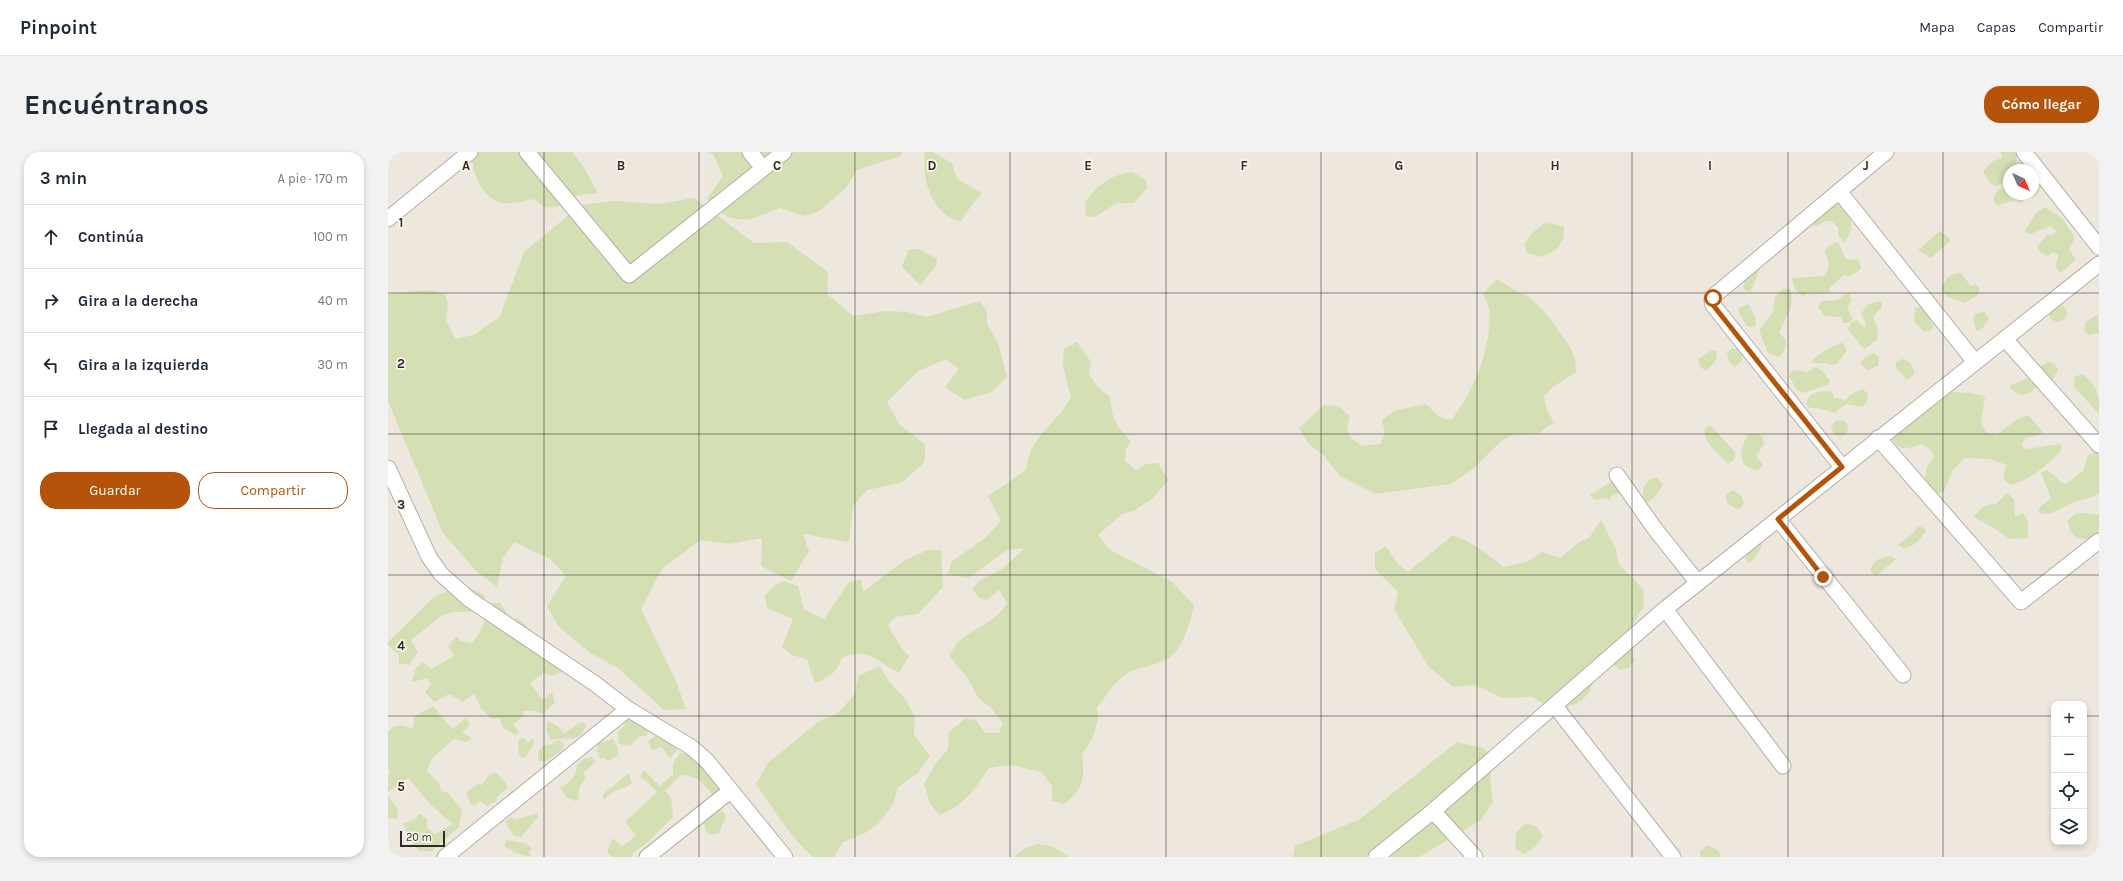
<!DOCTYPE html>
<html lang="es">
<meta charset="utf-8">
<style>
:root{--surface:#fff;--page:#f2f2f3;--text:#1f2937;--muted:#747a83;--line:#e0e1e3;--accent:#b45309}
body{margin:0;font-family:Karla,sans-serif;background:var(--page);color:var(--text)}
.controls{position:absolute;right:12px;bottom:12px;display:grid;overflow:hidden;border-radius:8px;box-shadow:0 2px 6px #0003}
.controls button{width:36px;height:36px;display:grid;place-items:center;padding:0;border:0;border-bottom:1px solid var(--line);background:var(--surface);color:var(--text);font:20px sans-serif}
.compass{position:absolute;left:1615px;top:12px;width:36px;height:36px;border-radius:50%;background:var(--surface);box-shadow:0 2px 6px #0003;rotate:136deg}
.scale{position:absolute;left:12px;bottom:10px;width:45px;box-sizing:border-box;padding-left:4px;border:2px solid #2e2c28;border-top:0;font-size:11px;line-height:14px;white-space:nowrap;color:#2e2c28;-webkit-text-stroke:3px #fbf5ea;paint-order:stroke}
.stop{position:absolute;width:12px;height:12px;margin:-9px;border:3px solid #b45309;border-radius:50%;background:#fff}
.stop.end{background:#b45309;border-color:#fff;box-shadow:0 1px 4px #0008}
.list{margin:0;padding:0;list-style:none}
h2{display:flex;justify-content:space-between;align-items:center;height:52px;margin:0;padding:0 16px;font-size:17px}
h2 small{font-size:13px;font-weight:400;color:var(--muted)}
.list li{display:grid;grid-template-columns:26px 1fr auto;gap:12px;align-items:center;box-sizing:border-box;height:64px;padding:0 16px;border-top:1px solid var(--line)}
.list b{display:block;font-size:15px;white-space:nowrap}
.list em{font-size:13px;font-style:normal;color:var(--muted)}
.actions{display:flex;gap:8px;padding:12px 16px}
.actions a{flex:1;padding:9px 0;border:1px solid var(--accent);border-radius:16px;text-align:center;font-size:14px;color:var(--accent)}
.actions .main{background:var(--accent);color:#fff}
.icon{flex:none;width:22px;height:22px;fill:none;stroke:currentColor;stroke-width:2;stroke-linecap:round;stroke-linejoin:round}
.map{position:relative;flex:none;width:1711px;height:705px;overflow:hidden;border-radius:16px}
header{display:flex;align-items:center;gap:24px;box-sizing:border-box;height:56px;padding:0 20px;background:var(--surface);border-bottom:1px solid var(--line)}
header strong{font-size:19px}
nav{display:flex;gap:22px;margin-inline-start:auto;font-size:14px}
.intro{display:flex;align-items:center;justify-content:space-between;box-sizing:border-box;height:96px;padding:0 24px}
h1{margin:0;font-size:28px}
.button{padding:10px 18px;border-radius:16px;background:var(--accent);color:#fff;font-size:14px;font-weight:700}
main{display:flex;gap:24px;padding:0 24px}
aside{flex:1;background:var(--surface);border-radius:16px;box-shadow:0 2px 6px #0003}
.map>svg:first-child{display:block}
</style>
<header>
<strong>Pinpoint</strong>
<nav><a>Mapa</a><a>Capas</a><a>Compartir</a></nav>
</header>
<div class="intro"><h1>Encuéntranos</h1><a class="button">Cómo llegar</a></div>
<main>
<aside>
<h2>3 min<small>A pie · 170 m</small></h2>
<ul class="list">
<li><svg class="icon" aria-label="ahead" viewBox="0 0 24 24"><path d="M12 20V5M6 11l6-6 6 6"/></svg><div><b>Continúa</b></div><em>100 m</em></li>
<li><svg class="icon" aria-label="right" viewBox="0 0 24 24"><path d="M7 20v-9h11M14 6l5 5-5 5"/></svg><div><b>Gira a la derecha</b></div><em>40 m</em></li>
<li><svg class="icon" aria-label="left" viewBox="0 0 24 24"><path d="M17 20v-9H6M10 6l-5 5 5 5"/></svg><div><b>Gira a la izquierda</b></div><em>30 m</em></li>
<li><svg class="icon" aria-label="arrive" viewBox="0 0 24 24"><path d="M6 21V4h12l-3 4 3 4H6"/></svg><div><b>Llegada al destino</b></div></li>
</ul>
<div class="actions"><a class="main">Guardar</a><a>Compartir</a></div>
</aside>
<div class="map">
<svg width="1711" height="705" viewBox="0 0 1711 705">
<rect width="100%" height="100%" fill="#ede7dd"/>
<g fill="#d4e0b4">
<path d="M 79,0 L 184,0 L 195,14 L 210,41 L 190,43 L 173,54 L 157,56 L 145,47 C 135,49 118,54 108,49 C 91,40 85,20 84,4 Z"/>
<polygon points="320,0 515,0 512,4 469,18 458,36 430,60 416,64 392,56 361,68 342,66 330,58 319,47 335,24 325,2"/>
<path d="M 537,0 L 544,0 L 564,11 L 569,27 L 594,41 L 577,62 L 573,70 C 544,63 533,28 537,0 Z"/>
<polygon points="1613,0 1629,0 1628,10 1636,12 1639,18 1621,18 1621,29 1607,34 1601,30 1595,19 1605,9 1614,6"/>
<path d="M 744,20 L 758,28 L 759,36 L 746,51 L 729,51 L 707,65 L 698,64 L 697,50 C 710,33 722,23 744,20 Z"/>
<polygon points="1645,25 1647,25 1655,32 1648,44 1638,45 1633,51 1626,48 1609,54 1605,48 1609,38 1621,36 1621,42 1645,42"/>
<polygon points="306,46 366,91 399,90 440,120 439,142 465,164 498,159 519,160 538,165 592,149 599,160 599,172 610,191 619,225 604,240 576,248 557,235 571,217 558,207 530,219 499,250 511,272 537,292 537,310 513,331 479,338 465,354 461,390 415,382 421,399 403,429 373,414 374,386 342,392 312,388 274,417 253,457 288,529 298,557 276,558 230,516 202,501 170,474 159,454 178,424 162,407 126,390 115,406 109,435 88,419 55,381 0,249 0,142 39,138 57,142 60,151 58,168 67,187 86,183 112,164 136,100 193,53 227,49 270,52"/>
<path d="M 1446,49 C 1465,60 1468,71 1457,90 L 1451,85 L 1450,75 L 1443,69 L 1437,69 L 1428,75 L 1418,70 Z"/>
<path d="M 1657,55 L 1674,66 L 1687,86 L 1681,97 L 1688,108 L 1672,121 L 1667,114 L 1671,104 L 1670,102 L 1665,100 L 1660,104 C 1654,102 1651,100 1649,94 L 1659,83 L 1666,82 L 1668,79 L 1662,74 L 1643,82 L 1636,80 L 1648,61 Z"/>
<polygon points="1158,70 1176,75 1175,88 1167,99 1153,105 1139,101 1136,92 1145,80"/>
<polygon points="1552,79 1563,88 1543,106 1530,98"/>
<path d="M 1450,90 L 1458,107 L 1471,108 L 1473,117 L 1461,125 L 1456,123 L 1441,136 L 1442,141 L 1423,140 L 1415,144 C 1407,140 1406,135 1404,126 L 1436,124 L 1441,114 L 1437,100 L 1441,93 Z"/>
<polygon points="531,97 549,107 548,114 532,133 514,115 520,98"/>
<polygon points="1373,114 1362,141 1355,137 1357,125"/>
<polygon points="1572,120 1583,134 1587,132 1592,136 1590,143 1577,151 1558,144 1553,136 1560,125"/>
<path d="M 1109,127 L 1130,140 L 1143,146 L 1161,165 L 1182,195 L 1187,207 L 1188,220 L 1165,235 L 1156,244 L 1159,258 L 1166,270 L 1151,281 L 1125,283 L 1113,289 L 1086,316 L 1063,332 L 987,342 L 952,324 L 936,304 L 921,292 L 911,276 L 936,253 L 950,254 L 962,264 L 959,277 L 963,286 L 974,294 L 992,292 L 997,281 L 994,268 L 1008,258 L 1038,252 L 1051,265 L 1063,268 C 1086,241 1105,192 1101,156 C 1100,152 1097,146 1095,142 Z"/>
<path d="M 1395,137 L 1402,137 C 1408,152 1397,167 1391,181 L 1398,188 L 1396,200 L 1391,205 L 1380,201 L 1371,178 L 1385,160 L 1387,145 Z"/>
<polygon points="1461,142 1464,148 1459,156 1465,167 1460,171 1455,171 1453,165 1436,164 1430,155 1434,149 1450,148 1456,143"/>
<polygon points="1491,149 1494,151 1494,155 1486,163 1485,166 1489,174 1490,187 1477,197 1474,195 1460,177 1463,170 1469,168 1476,176 1478,171 1473,162 1479,153"/>
<circle cx="1670" cy="161" r="9"/>
<polygon points="1360,152 1368,167 1367,175 1359,174 1351,161 1351,156"/>
<polygon points="1534,154 1546,174 1541,180 1535,179 1526,170 1527,156"/>
<polygon points="1596,159 1601,167 1593,178 1588,179 1585,167 1587,162"/>
<polygon points="1710,162 1711,181 1701,183 1696,179 1698,170"/>
<path d="M 689,190 L 703,210 L 701,222 L 709,234 L 722,245 L 725,264 L 730,274 L 743,290 L 738,297 L 737,309 L 748,318 L 758,312 L 770,311 L 780,328 L 765,346 L 746,359 L 734,362 L 710,383 L 722,398 L 783,429 L 806,453 C 802,470 795,500 777,508 C 766,514 753,515 742,520 C 728,527 718,544 709,556 C 712,571 704,591 694,602 C 697,626 696,637 676,652 L 664,649 L 664,634 L 654,620 L 623,613 L 601,616 C 586,638 577,653 552,663 L 542,652 L 536,632 L 547,612 L 560,597 L 561,580 L 577,567 L 588,568 L 597,581 L 611,581 L 615,571 L 603,556 L 590,546 L 579,525 L 561,504 C 564,500 567,492 571,489 C 587,476 609,469 619,451 L 611,438 L 599,448 L 592,446 L 584,437 L 591,429 L 614,417 L 637,396 L 619,398 L 580,426 L 560,423 L 563,410 L 597,386 L 613,369 L 600,344 L 638,318 C 642,282 668,274 683,245 L 675,213 L 676,197 Z"/>
<path d="M 1455,191 L 1459,198 L 1449,212 L 1442,213 L 1439,211 L 1423,211 C 1427,203 1446,192 1455,191 Z"/>
<polygon points="1344,196 1351,197 1355,202 1354,208 1347,215 1341,210 1339,201"/>
<path d="M 1322,199 L 1328,199 C 1331,208 1324,213 1318,219 L 1312,215 L 1310,207 Z"/>
<polygon points="1486,201 1491,206 1490,214 1480,218 1472,212 1477,205"/>
<path d="M 1514,207 C 1522,208 1525,215 1527,222 L 1519,228 L 1508,216 L 1508,210 Z"/>
<path d="M 1660,210 L 1666,212 L 1670,217 L 1667,225 L 1660,233 L 1649,234 C 1639,245 1632,246 1621,235 C 1632,226 1650,228 1654,213 Z"/>
<path d="M 1427,215 C 1435,218 1438,222 1442,229 L 1440,233 L 1415,241 L 1409,238 L 1401,224 L 1404,219 L 1411,218 L 1419,220 Z"/>
<path d="M 1694,222 C 1711,235 1711,242 1711,262 L 1687,236 L 1686,225 Z"/>
<path d="M 1475,237 L 1480,242 L 1479,250 L 1475,255 L 1458,252 L 1447,261 L 1430,256 L 1422,256 L 1418,252 C 1422,238 1432,240 1444,239 L 1446,246 L 1457,248 L 1465,241 Z"/>
<path d="M 1565,240 L 1582,241 L 1597,244 L 1593,271 L 1599,281 L 1609,282 L 1630,267 L 1640,263 L 1655,280 L 1648,284 L 1637,286 L 1633,294 L 1639,297 L 1672,292 L 1674,298 C 1660,312 1642,329 1622,333 L 1615,326 L 1619,313 L 1602,307 L 1577,306 L 1565,318 L 1556,339 L 1547,343 L 1536,333 L 1539,315 L 1546,305 L 1543,298 L 1534,292 C 1511,300 1506,297 1498,273 L 1503,266 L 1517,267 L 1525,271 L 1544,243 Z"/>
<circle cx="1452" cy="276" r="8"/>
<path d="M 1322,273 L 1347,300 C 1348,306 1346,309 1340,312 C 1331,302 1317,292 1316,278 Z"/>
<path d="M 1360,282 L 1370,282 L 1374,284 L 1376,292 L 1368,304 L 1375,313 L 1370,318 C 1347,315 1352,298 1360,282 Z"/>
<path d="M 1711,298 L 1711,342 C 1703,346 1695,347 1686,350 C 1675,355 1666,362 1653,362 L 1650,357 L 1663,346 L 1653,321 L 1658,318 C 1666,321 1669,329 1678,332 L 1696,318 L 1699,304 Z"/>
<path d="M 1269,325 L 1275,333 L 1267,345 L 1257,352 C 1253,341 1255,327 1269,325 Z"/>
<polygon points="1228,327 1235,339 1224,344 1221,348 1218,346 1207,348 1202,343"/>
<polygon points="1343,339 1347,339 1354,345 1356,352 1350,358 1340,352 1337,344"/>
<path d="M 1619,341 L 1626,347 L 1627,365 L 1635,361 L 1640,369 L 1640,386 L 1621,387 L 1609,378 L 1586,365 C 1593,356 1596,352 1608,352 Z"/>
<polygon points="1695,361 1711,363 1711,384 1697,387 1688,386 1682,378 1680,368 1687,362"/>
<path d="M 1213,368 L 1228,397 L 1230,411 L 1255,437 L 1256,454 L 1240,480 L 1247,509 L 1241,516 L 1231,518 L 1220,506 L 1210,504 C 1203,541 1205,549 1165,559 L 1145,545 L 1115,546 L 1086,533 L 1065,535 L 1040,514 L 1006,457 L 1010,440 L 987,417 L 987,401 L 998,394 L 1010,412 L 1020,420 L 1065,383 C 1081,389 1102,403 1115,415 L 1139,410 L 1154,400 L 1172,406 L 1193,389 L 1201,386 Z"/>
<path d="M 1530,374 L 1536,376 L 1538,380 C 1532,387 1521,402 1510,393 L 1525,381 Z"/>
<polygon points="1367,389 1373,392 1374,394 1366,407 1360,411 1356,403"/>
<path d="M 540,398 L 553,398 L 555,435 L 530,462 L 507,465 L 500,473 L 514,497 L 521,504 L 511,521 C 490,510 478,494 454,506 C 449,521 441,525 427,531 L 419,507 L 404,503 L 394,495 L 405,467 L 379,456 L 377,443 L 387,433 L 396,429 L 410,434 L 416,457 L 436,467 L 460,431 L 473,427 L 475,440 L 517,408 Z"/>
<path d="M 1503,404 L 1508,407 L 1489,423 L 1485,422 L 1482,418 C 1486,408 1492,405 1503,404 Z"/>
<polygon points="78,434 96,443 96,451 90,460 65,460 53,464 23,488 30,501 24,508 22,513 11,511 11,503 0,493 0,490 46,445 62,438"/>
<polygon points="104,451 112,451 124,468 129,466 137,472 141,482 179,513 173,520 164,524 155,521 142,531 155,548 164,540 167,551 155,562 147,559 135,559 135,564 125,572 131,580 128,583 115,576 112,566 104,567 93,557 86,541 75,550 61,542 46,550 37,540 43,533 40,526 24,530 27,517 35,510 43,517 66,504 60,494 68,484 73,489 84,491 92,480"/>
<path d="M 492,514 L 500,528 L 517,547 L 527,565 L 526,583 L 542,604 L 530,621 L 510,635 L 505,652 L 490,672 L 477,681 L 455,690 L 446,705 L 425,705 C 401,684 386,658 368,632 L 380,611 L 430,570 L 450,561 L 467,542 L 470,524 Z"/>
<path d="M 45,554 L 64,577 L 79,566 L 82,574 L 74,580 L 84,586 L 78,590 L 66,587 L 44,606 L 39,619 L 52,632 L 53,639 L 60,641 L 74,658 L 71,675 L 44,699 L 32,699 L 24,692 L 26,688 L 19,681 L 15,672 L 27,667 L 32,662 L 39,667 L 39,675 L 46,682 L 65,672 L 43,653 L 20,626 L 0,640 L 0,625 L 2,619 L 0,617 L 0,579 C 8,572 15,572 25,577 L 26,565 Z"/>
<polygon points="239,564 258,570 260,580 258,584 252,584 242,594 231,592 230,580 236,574"/>
<path d="M 160,569 L 170,574 L 176,581 C 183,578 188,572 195,570 L 198,572 C 193,594 177,583 163,588 C 158,581 157,577 160,569 Z"/>
<polygon points="270,582 287,593 290,597 282,606 273,595 264,598 260,589"/>
<polygon points="135,586 140,590 145,586 146,592 137,606 132,605 130,598 131,587"/>
<polygon points="225,587 230,596 230,603 220,609 215,605 212,607 209,599 210,591"/>
<polygon points="170,588 176,592 175,597 157,610 151,609 150,602 154,594 164,592"/>
<polygon points="1069,590 1095,596 1105,605 1102,627 1105,650 1093,668 1031,705 905,705 907,694 972,667"/>
<path d="M 292,601 C 305,601 315,609 319,622 L 332,627 L 336,638 L 325,643 C 315,632 309,623 293,623 L 277,639 L 283,646 L 285,665 L 261,689 L 243,703 L 244,705 L 224,705 L 219,699 L 225,686 L 234,695 L 248,683 L 237,670 L 269,640 L 256,627 L 252,626 L 254,621 L 257,619 L 272,634 L 285,622 L 285,611 Z"/>
<path d="M 203,605 L 208,609 L 195,621 L 198,626 C 192,632 189,639 191,648 L 187,649 L 178,645 L 172,635 C 183,631 188,623 189,613 L 196,607 Z"/>
<polygon points="106,621 109,621 119,633 119,636 109,645 108,650 99,654 92,649 88,653 83,653 78,641 90,632 94,633 101,623"/>
<path d="M 241,621 L 244,631 C 238,636 235,636 229,638 C 223,640 221,646 215,647 L 215,642 Z"/>
<polygon points="0,644 10,657 9,667 0,666"/>
<polygon points="327,656 334,658 338,664 331,681 324,683 318,680 316,670 321,662"/>
<polygon points="149,661 150,665 133,685 126,684 117,670 123,665 127,668"/>
<polygon points="1138,671 1149,675 1155,684 1147,695 1137,702 1127,697 1128,681"/>
<path d="M 119,688 L 138,691 L 144,697 L 141,700 L 143,704 C 135,705 124,699 116,694 Z"/>
<polygon points="650,692 663,694 682,705 628,705 627,703 636,697"/>
<polygon points="1320,693 1330,698 1333,705 1312,705 1312,699"/>
</g>
<g fill="none" stroke-linecap="round" stroke-linejoin="round">
<g stroke="#b4aea5" stroke-width="17">
<g id="minor">
<polyline points="139,0 241,123 396,0"/>
<polyline points="362,0 375,16"/>
<polyline points="1636,0 1711,95"/>
<polyline points="1451,39 1587,210"/>
<polyline points="0,67 82,0"/>
<polyline points="1617,187 1711,293"/>
<polyline points="1490,286 1633,450 1711,389"/>
<polyline points="1454,315 1325,153 1324,148 1327,143 1498,0"/>
<polyline points="0,316 41,405 53,422 81,447 206,531 240,557 303,595 319,609 397,705"/>
<polyline points="1229,323 1267,377 1310,431"/>
<polyline points="1390,367 1515,523"/>
<polyline points="1277,457 1395,614"/>
<polyline points="1167,554 1285,705"/>
<polyline points="1045,659 1087,705"/>
<polyline points="57,705 240,557"/>
<polyline points="259,705 342,639"/>
<polyline points="988,705 1045,659 1277,457 1711,112"/>
</g>
</g>
<use href="#minor" stroke="#fff" stroke-width="15"/>
</g>
<g fill="none" stroke-linecap="round" stroke-linejoin="round">
<polyline stroke="#b45309" stroke-width="5" points="1325,146 1325,153 1454,315 1390,367 1435,425"/>
</g>
<path fill="none" stroke="#2e2c28" stroke-width="1" stroke-opacity="0.55" d="M 156,0 L 156,705M 311,0 L 311,705M 467,0 L 467,705M 622,0 L 622,705M 778,0 L 778,705M 933,0 L 933,705M 1089,0 L 1089,705M 1244,0 L 1244,705M 1400,0 L 1400,705M 1555,0 L 1555,705M 0,141 L 1711,141M 0,282 L 1711,282M 0,423 L 1711,423M 0,564 L 1666,564M 1696,564 L 1711,564"/>
<g font-size="13" text-anchor="middle" font-weight="bold" fill="#2e2c28" stroke="#fbf5ea" stroke-width="3.5" stroke-linejoin="round" paint-order="stroke">
<text x="78" y="18">A</text>
<text x="233" y="18">B</text>
<text x="389" y="18">C</text>
<text x="544" y="18">D</text>
<text x="700" y="18">E</text>
<text x="856" y="18">F</text>
<text x="1011" y="18">G</text>
<text x="1167" y="18">H</text>
<text x="1322" y="18">I</text>
<text x="1478" y="18">J</text>
<text x="13" y="75">1</text>
<text x="13" y="216">2</text>
<text x="13" y="357">3</text>
<text x="13" y="498">4</text>
<text x="13" y="639">5</text>
</g>
</svg>
<div class="controls">
<button>+</button>
<button>−</button>
<button><svg class="icon" aria-label="locate" viewBox="0 0 24 24"><circle cx="12" cy="12" r="6"/><path d="M12 2v4M12 18v4M2 12h4M18 12h4"/></svg></button>
<button><svg class="icon" aria-label="layers" viewBox="0 0 24 24"><path d="M12 4l9 5-9 5-9-5zM3 14l9 5 9-5"/></svg></button>
</div>
<svg class="compass" viewBox="-18 -18 36 36"><path d="M0-13l5 13h-10z" fill="#e53935"/><path d="M0 13l5-13h-10z" fill="#747a83"/></svg>
<div class="scale">20 m</div>
<div class="stop" style="left:1325px;top:146px"></div>
<div class="stop end" style="left:1435px;top:425px"></div>
</div>
</main>
